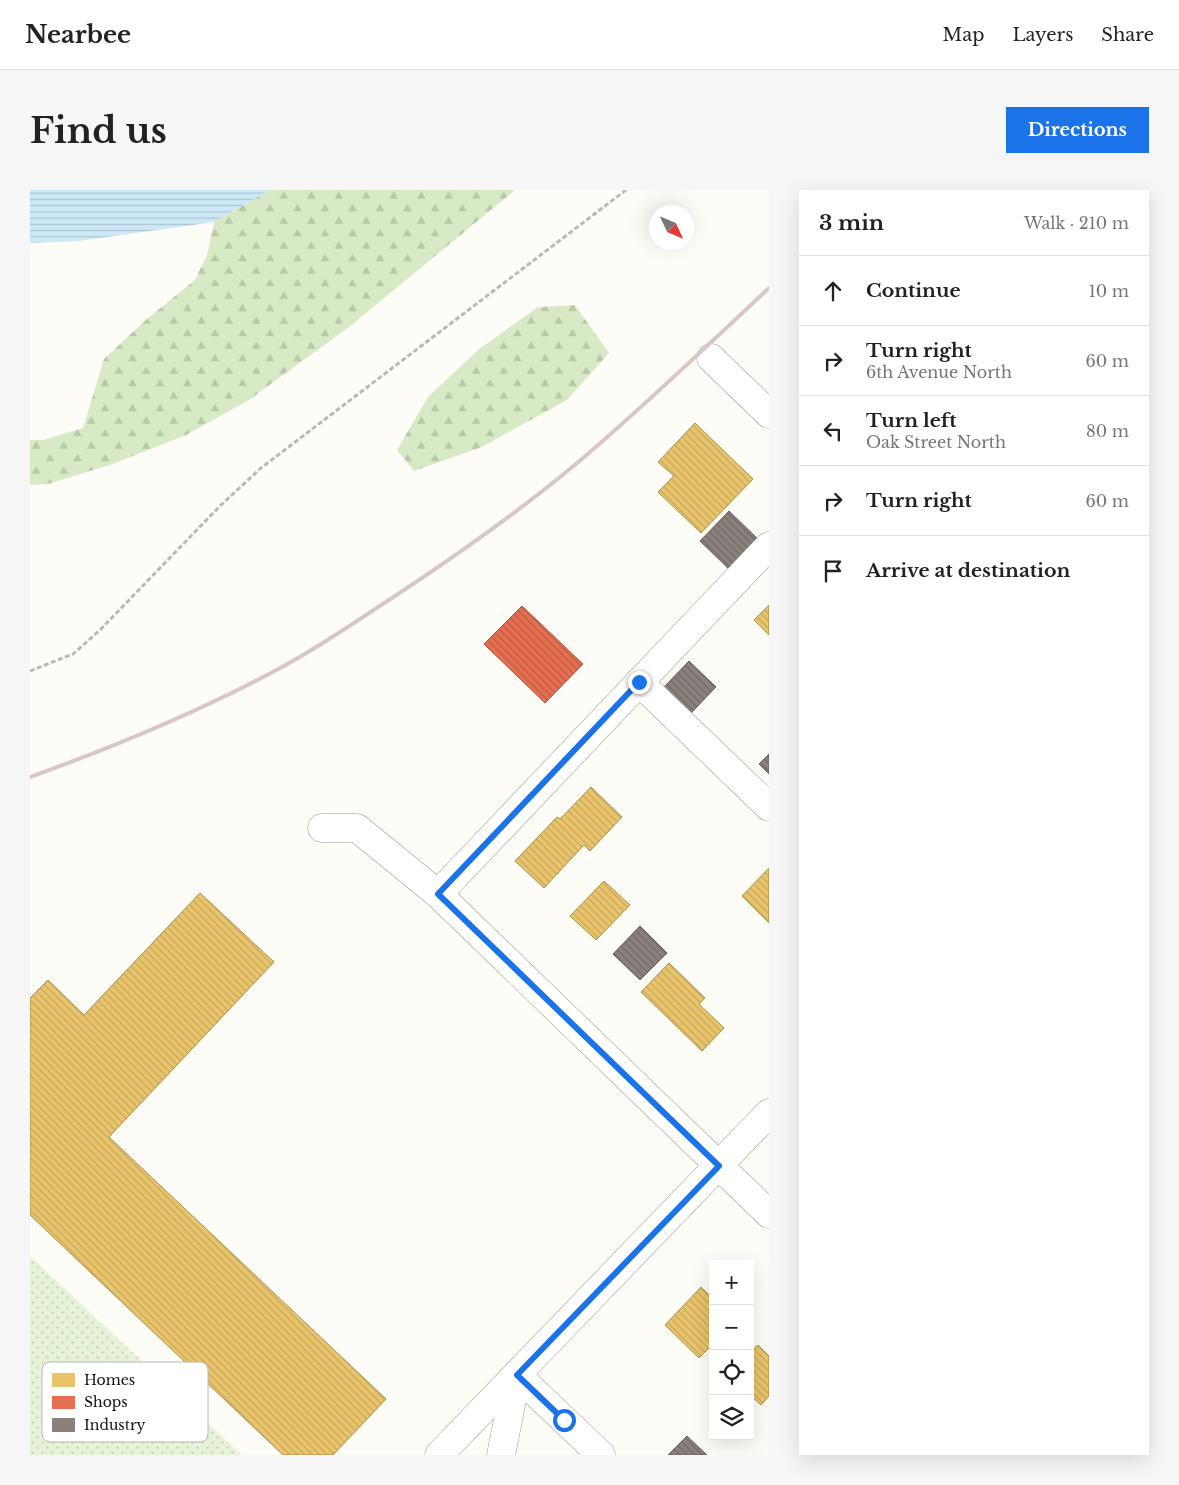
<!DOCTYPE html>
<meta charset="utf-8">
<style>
:root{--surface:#fff;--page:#f6f6f6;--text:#222;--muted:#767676;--line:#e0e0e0;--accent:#1a73e8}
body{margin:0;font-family:"Libre Baskerville",serif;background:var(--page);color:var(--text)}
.controls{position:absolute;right:15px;bottom:15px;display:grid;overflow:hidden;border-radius:0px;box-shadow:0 5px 20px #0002}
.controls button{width:45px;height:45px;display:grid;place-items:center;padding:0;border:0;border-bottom:1px solid var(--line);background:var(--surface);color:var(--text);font:25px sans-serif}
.compass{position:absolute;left:619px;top:15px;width:45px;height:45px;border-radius:50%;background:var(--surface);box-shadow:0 5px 20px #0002;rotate:134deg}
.stop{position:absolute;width:15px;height:15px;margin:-11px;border:4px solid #1a73e8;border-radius:50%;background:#fff}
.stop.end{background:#1a73e8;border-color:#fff;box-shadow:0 1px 5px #0008}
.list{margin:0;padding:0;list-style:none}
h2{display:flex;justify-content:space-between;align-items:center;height:65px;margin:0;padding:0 20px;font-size:21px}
h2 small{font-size:16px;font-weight:400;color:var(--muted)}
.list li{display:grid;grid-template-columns:32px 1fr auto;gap:15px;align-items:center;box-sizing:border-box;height:70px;padding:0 20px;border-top:1px solid var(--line)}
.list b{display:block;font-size:19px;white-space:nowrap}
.list p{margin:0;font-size:16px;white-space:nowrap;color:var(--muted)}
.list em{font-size:16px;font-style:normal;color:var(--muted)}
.icon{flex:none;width:28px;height:28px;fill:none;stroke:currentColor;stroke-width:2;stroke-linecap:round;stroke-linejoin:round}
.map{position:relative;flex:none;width:739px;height:1265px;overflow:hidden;border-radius:0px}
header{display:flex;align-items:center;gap:30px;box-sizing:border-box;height:70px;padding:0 25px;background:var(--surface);border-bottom:1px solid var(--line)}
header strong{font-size:24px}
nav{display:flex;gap:28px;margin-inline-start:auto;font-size:18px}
.intro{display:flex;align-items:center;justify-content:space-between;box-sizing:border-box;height:120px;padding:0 30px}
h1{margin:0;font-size:35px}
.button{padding:12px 22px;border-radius:0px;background:var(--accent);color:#fff;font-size:18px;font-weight:700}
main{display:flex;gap:30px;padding:0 30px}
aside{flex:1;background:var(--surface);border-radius:0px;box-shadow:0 5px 20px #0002}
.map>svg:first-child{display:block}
</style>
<header>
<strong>Nearbee</strong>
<nav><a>Map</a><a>Layers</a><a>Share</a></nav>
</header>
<div class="intro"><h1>Find us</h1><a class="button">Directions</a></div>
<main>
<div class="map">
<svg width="739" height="1265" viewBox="0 0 739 1265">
<defs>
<pattern id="forest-firs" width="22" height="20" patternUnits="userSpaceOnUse" patternTransform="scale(1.25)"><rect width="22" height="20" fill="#d8eac5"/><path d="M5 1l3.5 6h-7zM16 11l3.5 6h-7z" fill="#b8c8a8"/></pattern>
<pattern id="park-dots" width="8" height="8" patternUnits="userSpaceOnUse" patternTransform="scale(1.25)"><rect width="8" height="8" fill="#e7f3d7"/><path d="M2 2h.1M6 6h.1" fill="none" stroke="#c5cfb8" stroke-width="1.8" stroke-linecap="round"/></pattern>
<pattern id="water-rules" width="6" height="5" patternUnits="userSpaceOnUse" patternTransform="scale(1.25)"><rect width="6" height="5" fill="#cde8f7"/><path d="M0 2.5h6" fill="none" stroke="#afc6d3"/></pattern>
<pattern id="homes-back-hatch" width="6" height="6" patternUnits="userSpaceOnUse" patternTransform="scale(1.25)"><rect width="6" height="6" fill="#e9c46a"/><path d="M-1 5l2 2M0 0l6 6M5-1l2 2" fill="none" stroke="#c7a75b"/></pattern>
<pattern id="shops-back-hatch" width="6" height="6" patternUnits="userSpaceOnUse" patternTransform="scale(1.25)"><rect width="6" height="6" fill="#e76f51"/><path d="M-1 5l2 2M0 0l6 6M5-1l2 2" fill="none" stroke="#ba5a42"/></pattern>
<pattern id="industry-back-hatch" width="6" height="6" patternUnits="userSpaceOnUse" patternTransform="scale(1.25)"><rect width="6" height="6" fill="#8a817c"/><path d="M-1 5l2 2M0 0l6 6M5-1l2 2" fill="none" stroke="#6f6864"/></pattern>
</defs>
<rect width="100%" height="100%" fill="#fdfcf7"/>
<g fill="url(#forest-firs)">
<polygon points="240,0 485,0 319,137 219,210 156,245 80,275 18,294 0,295 0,250 13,250 53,238 74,169 117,129 165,90 177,65 184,32"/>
<polygon points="545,115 579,163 537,210 452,257 384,281 367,260 398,207 448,160 508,117"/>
</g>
<polygon fill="url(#park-dots)" points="0,1066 212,1265 0,1265"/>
<polygon fill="url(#water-rules)" points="0,0 240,0 184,32 49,51 0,53"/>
<g fill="url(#homes-back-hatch)" stroke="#a88e4f">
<polygon points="665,233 723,289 671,343 628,302 644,286 628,272"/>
<polygon points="739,415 739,445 724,430"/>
<polygon points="561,597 592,627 560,661 554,655 514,698 485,671 527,627 530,629"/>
<polygon points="739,678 739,733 712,706"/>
<polygon points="574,691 600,715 566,750 540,726"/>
<polygon points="170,703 244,772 79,947 356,1209 303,1265 253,1265 0,1025 0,808 18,790 54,825"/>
<polygon points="639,773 675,808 669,814 694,838 672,861 611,802"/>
<polygon points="671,1097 683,1109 683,1154 669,1168 635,1135"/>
<polygon points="728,1155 739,1166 739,1206 731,1215 720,1205 720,1162"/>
</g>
<polygon fill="url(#shops-back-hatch)" stroke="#a7533e" points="492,416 553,474 515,513 454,454"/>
<g fill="url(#industry-back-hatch)" stroke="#665f5c">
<polygon points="699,321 730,351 701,381 670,351"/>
<polygon points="659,471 686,497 660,524 633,498"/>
<polygon points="739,564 739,584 729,574"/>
<polygon points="610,736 637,763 610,790 583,764"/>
<polygon points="657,1246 677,1265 638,1265"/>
</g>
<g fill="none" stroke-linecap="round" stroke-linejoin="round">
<g stroke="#979795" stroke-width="29">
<g id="minor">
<polyline points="681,168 739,224"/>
<polyline points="609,492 739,617"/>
<polyline points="292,638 327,638 408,704 739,1024"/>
<polyline points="408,704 739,356"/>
<polyline points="487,1185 571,1265"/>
<polyline points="409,1265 739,923"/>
<polyline points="471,1265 487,1185"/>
</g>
</g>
<polyline stroke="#b9b9b8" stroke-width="3" stroke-dasharray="5 2.5" stroke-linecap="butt" points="0,481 43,464 70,440 190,316 231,278 596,0"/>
<use href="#minor" stroke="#fffffe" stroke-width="28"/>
<path stroke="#d9c6c7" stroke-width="4" d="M 0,587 C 81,558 163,524 239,484 C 283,461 324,433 365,406 C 435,360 504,311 567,256 C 626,205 682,151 739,98"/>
</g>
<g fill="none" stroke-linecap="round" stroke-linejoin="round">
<polyline stroke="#1a73e8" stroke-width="6" points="534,1230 487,1185 689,976 408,704 609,492"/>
</g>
<rect x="12" y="1172" width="166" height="80" rx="8" fill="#fff" stroke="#b8b8b8" stroke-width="1"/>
<rect x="22" y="1183" width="23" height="14" fill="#e9c46a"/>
<rect x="22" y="1206" width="23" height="13" fill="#e76f51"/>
<rect x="22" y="1228" width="23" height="14" fill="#8a817c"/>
<g font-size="14" fill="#111">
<text x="54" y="1195">Homes</text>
<text x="54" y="1217">Shops</text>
<text x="54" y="1240">Industry</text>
</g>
</svg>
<div class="controls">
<button>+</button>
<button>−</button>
<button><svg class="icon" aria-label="locate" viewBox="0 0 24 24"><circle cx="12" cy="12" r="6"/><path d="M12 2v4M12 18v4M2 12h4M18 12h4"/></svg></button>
<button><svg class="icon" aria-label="layers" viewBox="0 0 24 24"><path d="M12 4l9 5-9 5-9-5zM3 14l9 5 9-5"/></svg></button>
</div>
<svg class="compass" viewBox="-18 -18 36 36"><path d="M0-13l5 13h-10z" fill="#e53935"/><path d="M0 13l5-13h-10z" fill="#767676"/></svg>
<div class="stop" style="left:534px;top:1230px"></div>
<div class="stop end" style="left:609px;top:492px"></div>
</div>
<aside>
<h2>3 min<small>Walk · 210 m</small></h2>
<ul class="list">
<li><svg class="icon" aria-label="ahead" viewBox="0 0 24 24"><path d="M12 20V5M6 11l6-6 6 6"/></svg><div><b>Continue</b></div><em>10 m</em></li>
<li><svg class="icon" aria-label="right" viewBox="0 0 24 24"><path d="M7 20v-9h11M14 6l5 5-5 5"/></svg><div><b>Turn right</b><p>6th Avenue North</p></div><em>60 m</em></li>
<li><svg class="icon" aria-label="left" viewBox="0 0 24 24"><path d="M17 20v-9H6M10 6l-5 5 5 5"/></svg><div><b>Turn left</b><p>Oak Street North</p></div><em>80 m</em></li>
<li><svg class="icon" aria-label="right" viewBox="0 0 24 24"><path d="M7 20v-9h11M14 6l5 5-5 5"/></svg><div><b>Turn right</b></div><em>60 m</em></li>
<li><svg class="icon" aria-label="arrive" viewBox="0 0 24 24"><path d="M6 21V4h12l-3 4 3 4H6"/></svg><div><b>Arrive at destination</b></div></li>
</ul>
</aside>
</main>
